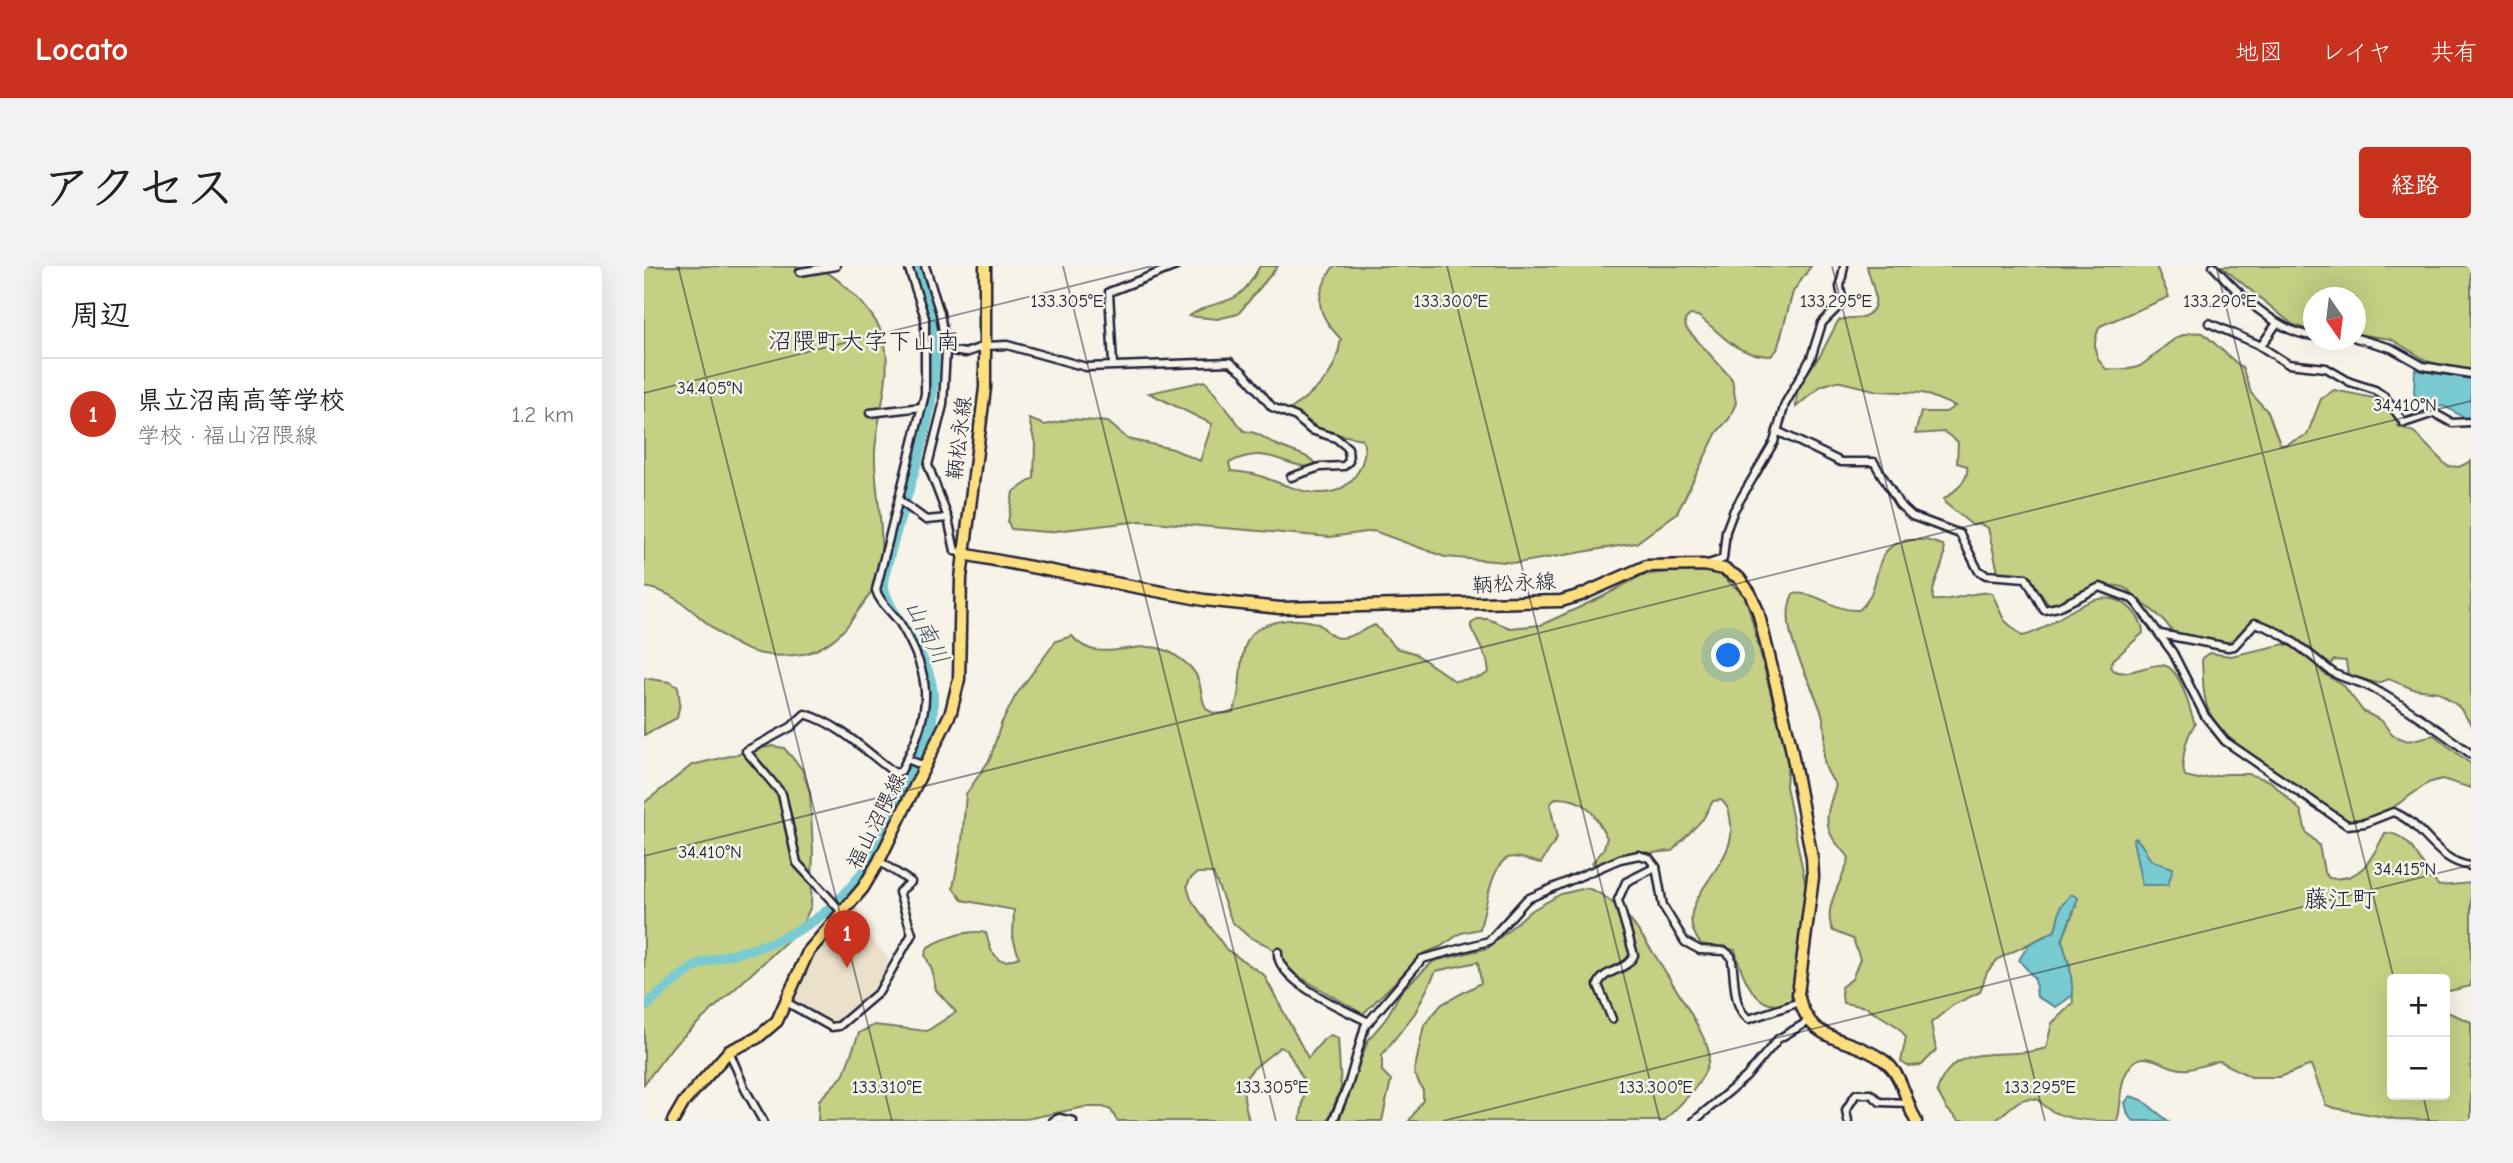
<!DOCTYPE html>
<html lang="ja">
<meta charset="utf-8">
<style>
:root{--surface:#fff;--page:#f2f2f2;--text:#222;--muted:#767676;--line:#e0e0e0;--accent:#c8321e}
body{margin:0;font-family:"Comic Neue","Klee One",sans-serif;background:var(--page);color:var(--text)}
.controls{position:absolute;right:21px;bottom:21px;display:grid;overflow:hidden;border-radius:7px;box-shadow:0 7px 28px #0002}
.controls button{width:63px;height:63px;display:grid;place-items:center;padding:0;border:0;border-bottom:2px solid var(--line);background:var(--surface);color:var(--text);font:35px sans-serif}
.compass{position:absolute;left:1659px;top:21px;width:63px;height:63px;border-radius:50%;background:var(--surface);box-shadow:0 7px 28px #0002;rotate:166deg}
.you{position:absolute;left:1085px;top:390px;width:24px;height:24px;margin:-18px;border:5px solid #fff;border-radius:50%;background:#1a73e8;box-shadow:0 0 0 10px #1a73e833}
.badge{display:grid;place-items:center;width:46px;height:46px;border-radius:50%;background:var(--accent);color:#fff;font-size:23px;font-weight:700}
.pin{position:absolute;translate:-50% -58px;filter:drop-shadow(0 2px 4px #0008)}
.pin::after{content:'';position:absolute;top:37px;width:24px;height:21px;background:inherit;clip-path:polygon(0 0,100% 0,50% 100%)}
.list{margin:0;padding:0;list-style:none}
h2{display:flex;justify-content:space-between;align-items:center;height:91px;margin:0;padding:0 28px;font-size:30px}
h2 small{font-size:23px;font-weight:400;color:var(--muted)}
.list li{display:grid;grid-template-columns:46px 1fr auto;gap:21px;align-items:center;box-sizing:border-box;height:112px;padding:0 28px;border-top:2px solid var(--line)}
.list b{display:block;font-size:26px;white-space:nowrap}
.list p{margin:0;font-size:23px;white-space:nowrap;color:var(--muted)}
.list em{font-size:23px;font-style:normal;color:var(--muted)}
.map{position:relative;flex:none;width:1827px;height:855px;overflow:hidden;border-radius:7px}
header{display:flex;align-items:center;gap:42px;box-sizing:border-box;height:98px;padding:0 35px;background:var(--accent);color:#fff}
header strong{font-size:33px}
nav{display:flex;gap:38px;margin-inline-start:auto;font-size:24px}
.intro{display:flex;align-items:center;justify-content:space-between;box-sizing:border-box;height:168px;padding:0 42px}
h1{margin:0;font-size:49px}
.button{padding:18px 32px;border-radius:7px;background:var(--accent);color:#fff;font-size:24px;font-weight:700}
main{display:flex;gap:42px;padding:0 42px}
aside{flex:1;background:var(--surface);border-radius:7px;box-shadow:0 7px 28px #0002}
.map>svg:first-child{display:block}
</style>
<header>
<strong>Locato</strong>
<nav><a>地図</a><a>レイヤ</a><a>共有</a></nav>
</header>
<div class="intro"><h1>アクセス</h1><a class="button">経路</a></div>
<main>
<aside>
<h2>周辺<small></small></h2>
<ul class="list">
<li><span class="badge">1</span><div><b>県立沼南高等学校</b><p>学校 · 福山沼隈線</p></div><em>1.2 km</em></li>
</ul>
</aside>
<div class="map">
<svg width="1827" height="855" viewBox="0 0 1827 855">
<rect width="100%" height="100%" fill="#f7f3e8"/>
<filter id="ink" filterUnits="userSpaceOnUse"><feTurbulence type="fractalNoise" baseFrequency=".0143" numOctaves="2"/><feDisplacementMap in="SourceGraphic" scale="14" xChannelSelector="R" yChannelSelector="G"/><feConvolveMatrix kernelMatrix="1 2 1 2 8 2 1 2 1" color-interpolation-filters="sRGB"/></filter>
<g filter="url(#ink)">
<polygon fill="#ebe0ca" points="212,640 219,655 219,665 246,693 241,699 246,705 223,732 190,760 148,738 174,679"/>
<g fill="#c5d084" stroke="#747960" stroke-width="2">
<path d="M 0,0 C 25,0 161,0 174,1 C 197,13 234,48 240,74 C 249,108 233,150 231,185 C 229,229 249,284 227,326 C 222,335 215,343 209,352 C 198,369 179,384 159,388 C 72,402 63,331 0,321 Z"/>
<path d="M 616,0 L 634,0 L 594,48 L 573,53 L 545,50 C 579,27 590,49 616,0 Z"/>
<path d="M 690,0 L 1167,0 L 1149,26 L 1133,84 L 1127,90 C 1089,89 1082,70 1054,50 L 1046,49 L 1041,54 L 1042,62 L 1088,113 L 1092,137 L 1085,153 L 1073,166 L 1033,247 L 992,277 L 873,297 L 801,291 L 730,265 L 686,271 L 497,255 L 403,266 L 367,263 L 364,256 L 369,226 L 390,212 L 391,178 L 385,153 L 401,159 L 427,153 L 464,156 L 484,173 L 529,183 L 556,195 L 568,158 L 505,127 L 561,115 L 600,165 C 617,167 617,171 631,178 C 646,186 659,186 672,197 L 671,202 C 636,200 623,177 585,197 L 587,205 C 595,206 605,206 613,209 C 647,220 691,246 715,204 C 720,194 723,183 718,173 L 681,166 L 647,143 C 677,120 691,111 697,73 C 672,48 669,30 690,0 Z"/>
<path d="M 1223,0 L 1512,0 L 1525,31 L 1456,60 C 1448,77 1449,90 1462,103 C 1473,103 1486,105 1496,100 C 1516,88 1532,62 1559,67 L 1599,103 L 1607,127 L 1624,146 L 1636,178 L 1640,179 L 1663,169 L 1677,133 L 1690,124 L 1750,136 L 1754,160 L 1770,166 L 1803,200 L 1815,201 L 1827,195 L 1827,458 L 1815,441 L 1795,426 L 1769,423 L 1745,413 L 1733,417 L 1704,410 L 1702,395 L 1690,394 L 1686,399 C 1663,380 1644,362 1614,357 C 1581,387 1572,377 1531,369 C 1516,348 1515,350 1496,335 C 1491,332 1488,326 1484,324 C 1461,309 1428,337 1404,338 L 1385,311 L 1354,306 L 1344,262 L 1336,258 L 1328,259 L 1301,237 L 1300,233 C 1311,225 1326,214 1323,200 L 1313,197 L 1314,176 L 1300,166 L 1271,168 L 1277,146 L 1302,146 L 1311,140 L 1279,127 L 1234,125 L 1193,115 L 1177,120 L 1152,141 L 1153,121 L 1177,88 L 1194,55 C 1202,51 1209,53 1218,51 C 1243,43 1226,17 1223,0 Z"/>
<polygon points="1577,0 1827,0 1827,107 1785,96 1747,73 1712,68 1712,32 1670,32 1669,66 1648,58"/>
<path d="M 1264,274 L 1282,274 L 1299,279 C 1305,297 1286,315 1289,334 C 1309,336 1327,324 1348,327 L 1360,354 L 1378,370 C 1410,365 1454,309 1487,343 C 1493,349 1499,358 1499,367 L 1469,394 L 1466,401 C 1480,418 1512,389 1527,403 C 1540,415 1545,443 1551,458 C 1542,470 1536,496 1541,510 L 1554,513 L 1582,508 L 1605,508 L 1626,515 L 1657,545 L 1662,566 L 1675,579 L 1680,606 L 1685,612 C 1717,617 1728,592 1741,567 C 1769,566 1777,604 1795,620 L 1827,617 L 1827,720 L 1801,726 L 1801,713 L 1748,713 L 1748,829 L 1801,829 L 1801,745 L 1827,756 L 1827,855 L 1752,853 L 1690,842 L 1682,839 L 1667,799 L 1636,811 L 1607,811 L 1576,795 C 1565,797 1554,802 1544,803 C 1518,806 1496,771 1480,812 C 1475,826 1478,841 1473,855 C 1446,855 1411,855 1395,834 C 1375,827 1365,845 1351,855 L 1315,855 L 1303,843 L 1293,825 C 1309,772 1361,796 1402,782 L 1408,757 L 1429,737 L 1426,702 L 1418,675 L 1432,640 L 1417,640 L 1411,665 L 1354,693 L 1343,706 L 1336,726 L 1309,739 L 1287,757 L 1292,784 L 1278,799 L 1264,800 L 1257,796 L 1262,771 L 1254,761 L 1222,741 L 1199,737 L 1197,721 L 1208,713 L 1216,693 L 1209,673 L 1189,665 C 1177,641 1200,614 1205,592 C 1202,585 1198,584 1194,579 C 1175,558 1186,539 1192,519 C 1169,490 1187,481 1179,452 C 1171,418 1131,365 1149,328 C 1174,324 1189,346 1215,344 C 1243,319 1222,282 1264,274 Z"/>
<path d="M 1048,303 L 1076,308 L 1102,331 L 1144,495 L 1142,520 L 1162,621 L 1147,735 C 1113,752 1098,710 1091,684 L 1057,678 C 1022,636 1093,603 1087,559 C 1086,548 1085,541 1077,534 L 1069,535 L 1059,553 L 1028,585 L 975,590 L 952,603 L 948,597 L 959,584 L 963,572 C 950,547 943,532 912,532 L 906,538 L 913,572 L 897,597 C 887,595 873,589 864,592 C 848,597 840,648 836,663 L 817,667 L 796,681 L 780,687 L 719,748 L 651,708 L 625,680 L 605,671 L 588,656 L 569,607 L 553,607 L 546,613 L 543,620 L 547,633 L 582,683 L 620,709 L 664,792 L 680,773 L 687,769 L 694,772 L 697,822 L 684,855 L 656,855 L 662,818 L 643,784 L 636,781 C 600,811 593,807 605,855 L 473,855 L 467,844 L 459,841 L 441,841 L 382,853 L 174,855 L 175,834 L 199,810 L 215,767 L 230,759 L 283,765 L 312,746 L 292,724 L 288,704 L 281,689 L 284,681 C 301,672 323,663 342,667 L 347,684 L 355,694 L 363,695 L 375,691 L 369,672 L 370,644 L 318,634 L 309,622 L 318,575 L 322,528 L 346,493 L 357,458 L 372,429 L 412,375 L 428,370 C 453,401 490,372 521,384 C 529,387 543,397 548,403 C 566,423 546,455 589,446 C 599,425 593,400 602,378 C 610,354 654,349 674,358 C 682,362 686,372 696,372 C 707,372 721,363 731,359 L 752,382 L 770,387 L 811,415 L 837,411 L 845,406 L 843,394 L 827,362 L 827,358 L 833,353 L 844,353 L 866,362 L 897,359 L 960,330 L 998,309 Z"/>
<path d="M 1641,378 L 1662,386 L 1679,407 L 1700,420 L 1719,445 L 1738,455 L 1748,469 L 1764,475 L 1790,469 L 1827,498 L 1827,522 L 1798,513 L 1784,517 L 1734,552 C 1721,556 1704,558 1691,553 C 1663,544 1584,477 1568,451 C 1558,436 1559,410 1558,392 L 1565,387 L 1587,390 Z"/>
<polygon points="0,412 25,416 34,421 36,437 33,452 0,469"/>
<polygon points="128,480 140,482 158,503 166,527 169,585 167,640 157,662 29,780 0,818 0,537 48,499"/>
<path d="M 942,622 C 956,625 973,639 982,649 C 998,667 1064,769 1065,788 C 1066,813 1036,838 1020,855 L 765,855 L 779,834 L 779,825 L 770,807 L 780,759 L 798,738 L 837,717 L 834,696 L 792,705 L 771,747 L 738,789 L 738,805 L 747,814 L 738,855 L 695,855 L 724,774 L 741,754 L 758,724 L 790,695 L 844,682 L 885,646 L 917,628 Z"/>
</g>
<g fill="#7acbd1" stroke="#578795" stroke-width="2">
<polygon points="1771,104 1827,113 1827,151 1824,154 1802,141 1776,137 1770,127"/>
<path d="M 1492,572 C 1512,594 1494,592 1529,602 L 1524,619 L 1498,619 L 1489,574 Z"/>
<polygon points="1427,628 1434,632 1418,675 1426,702 1429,729 1412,741 1393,731 1391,713 1375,694 1385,678 1411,665 1417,640"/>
<polygon points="1486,830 1498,834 1524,855 1490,855 1484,849 1481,837"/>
</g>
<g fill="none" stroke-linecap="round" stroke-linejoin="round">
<path stroke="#7acbd1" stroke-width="10" d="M 0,742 C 18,726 37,707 59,697 C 77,689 97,687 115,681 C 199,653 233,598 259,518 C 272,480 291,479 289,430 C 287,384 242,350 239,316 C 260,221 302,147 288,47 C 285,31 278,15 273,0"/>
<g stroke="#22223b" stroke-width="11">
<g id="street">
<polyline points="281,0 296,47 302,84 299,139 284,199 304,252 311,285 319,288"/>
<path d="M 1569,0 C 1592,25 1634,68 1670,70"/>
<polyline points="156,6 192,0"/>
<polyline points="1565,57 1613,78 1644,98 1682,102 1706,116 1731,124 1741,131 1760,157 1790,147 1808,157 1827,156"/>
<polyline points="1712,72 1747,82 1779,100 1827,108"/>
<polyline points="1617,80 1633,57"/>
<polyline points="302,84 321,87 341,80 363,79 442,101 586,96 599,106 628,141 652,151 667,164 692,172 704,182 705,195 700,200 676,201 647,211"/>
<polyline points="469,98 465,26 532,0"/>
<polyline points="226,147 278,141"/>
<path d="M 1133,165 L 1197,196 L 1230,196 L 1255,238 L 1268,250 L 1316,268 L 1334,304 L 1342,309 L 1382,312 L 1400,344 L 1414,341 L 1456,321 L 1488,333 L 1493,338 L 1529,387 L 1561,450 L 1581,475 L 1703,559 L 1721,557 L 1749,546 C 1781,558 1790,595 1827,600"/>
<polyline points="256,235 282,254 304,252"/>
<polyline points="1061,299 1079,293 1082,265 1090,244 1130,176 1141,138 1167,92 1178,57 1199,36 1196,21 1200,0"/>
<path d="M 1516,368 L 1584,381 L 1590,380 L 1611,357 C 1642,366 1663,387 1688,406 C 1700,414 1716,415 1728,422 C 1763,441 1795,464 1827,488"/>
<path d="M 263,493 C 289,441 287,409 257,359 C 250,347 235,337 232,324 L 281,128 L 281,52 L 264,0"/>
<path d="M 198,646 L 153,597 L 138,528 L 102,485 L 147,461 L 161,448 C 196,458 222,486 251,507 L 257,505 L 263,493 L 280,500"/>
<path d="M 634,686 C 631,714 702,745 725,756"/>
<polyline points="142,736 187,761 195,760 235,726 268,668 255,626 267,616 235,595"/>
<path d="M 968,753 L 954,719 C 960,702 983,706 990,689 L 974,634 L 982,616 L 1012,601"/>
<polyline points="85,785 101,823 119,855"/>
<polyline points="409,855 415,852 429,855"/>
<path d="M 689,855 L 704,820 L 721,760 L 778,693 L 845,675 L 883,633 L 976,593 L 995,589 L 1005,592 L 1012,601 L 1019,640 L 1041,676 L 1056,684 L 1081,685 L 1087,690 C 1092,710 1087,741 1105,753 L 1156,736"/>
<polyline points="1050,855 1102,811 1134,773 1165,755"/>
<polyline points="1204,855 1202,844 1212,828 1227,828 1236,836 1264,837"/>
</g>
</g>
<g stroke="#22223b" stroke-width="15">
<g id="primary">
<path d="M 319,288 L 560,334 L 636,342 L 917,335 L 937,329 L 1002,300 L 1059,299 L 1080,303 L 1095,312 L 1106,327 L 1114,345 L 1146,476 L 1168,592 L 1169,611 L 1154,728 C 1165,780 1205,769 1239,794 C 1259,808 1261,835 1272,855"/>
<polyline points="29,855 40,836 85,785 113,772 133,755 164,686 219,622 235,595 307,446 315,413 317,312 341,122 341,0"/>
</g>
</g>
<use href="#street" stroke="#f7f3e8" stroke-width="6"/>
<use href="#primary" stroke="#fedf80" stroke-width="10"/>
</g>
</g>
<path fill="none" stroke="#22223b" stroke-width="2" stroke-opacity="0.45" d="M 34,0 L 248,855M 419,0 L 632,855M 803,0 L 1016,855M 1188,0 L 1401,855M 1572,0 L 1750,713M 0,127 L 508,0M 0,590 L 1827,135M 1779,829 L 1785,855M 799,855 L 1827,599"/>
<g text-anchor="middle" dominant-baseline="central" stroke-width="5" stroke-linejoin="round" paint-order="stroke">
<g font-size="21" fill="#22223b" stroke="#f7f3e8">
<text transform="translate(315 172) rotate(-83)">鞆松永線</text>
<text transform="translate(870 317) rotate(-3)">鞆松永線</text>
<text transform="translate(232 555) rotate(-63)">福山沼隈線</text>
</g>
<g font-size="23" font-style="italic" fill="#3c5568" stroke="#f7f3e8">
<text transform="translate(283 366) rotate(63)">山南川</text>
</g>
<g font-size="24" fill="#22223b" stroke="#f7f3e8">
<text x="220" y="75">沼隈町大字下山南</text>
<text x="1696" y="633">藤江町</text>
</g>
</g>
<g font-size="18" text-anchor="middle" fill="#22223b" stroke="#f7f3e8" stroke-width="5" stroke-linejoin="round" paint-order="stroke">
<text x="423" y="41">133.305°E</text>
<text x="807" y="41">133.300°E</text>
<text x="1192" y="41">133.295°E</text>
<text x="1576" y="41">133.290°E</text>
<text x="66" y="128">34.405°N</text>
<text x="1761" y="145">34.410°N</text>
<text x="66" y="592">34.410°N</text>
<text x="1761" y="609">34.415°N</text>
<text x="243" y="827">133.310°E</text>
<text x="628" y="827">133.305°E</text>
<text x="1012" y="827">133.300°E</text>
<text x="1396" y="827">133.295°E</text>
</g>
</svg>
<div class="controls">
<button>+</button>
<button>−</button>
</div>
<svg class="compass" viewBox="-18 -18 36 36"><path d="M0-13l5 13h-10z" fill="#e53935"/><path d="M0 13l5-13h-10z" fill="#767676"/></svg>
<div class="you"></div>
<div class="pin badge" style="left:203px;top:702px">1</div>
</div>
</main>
